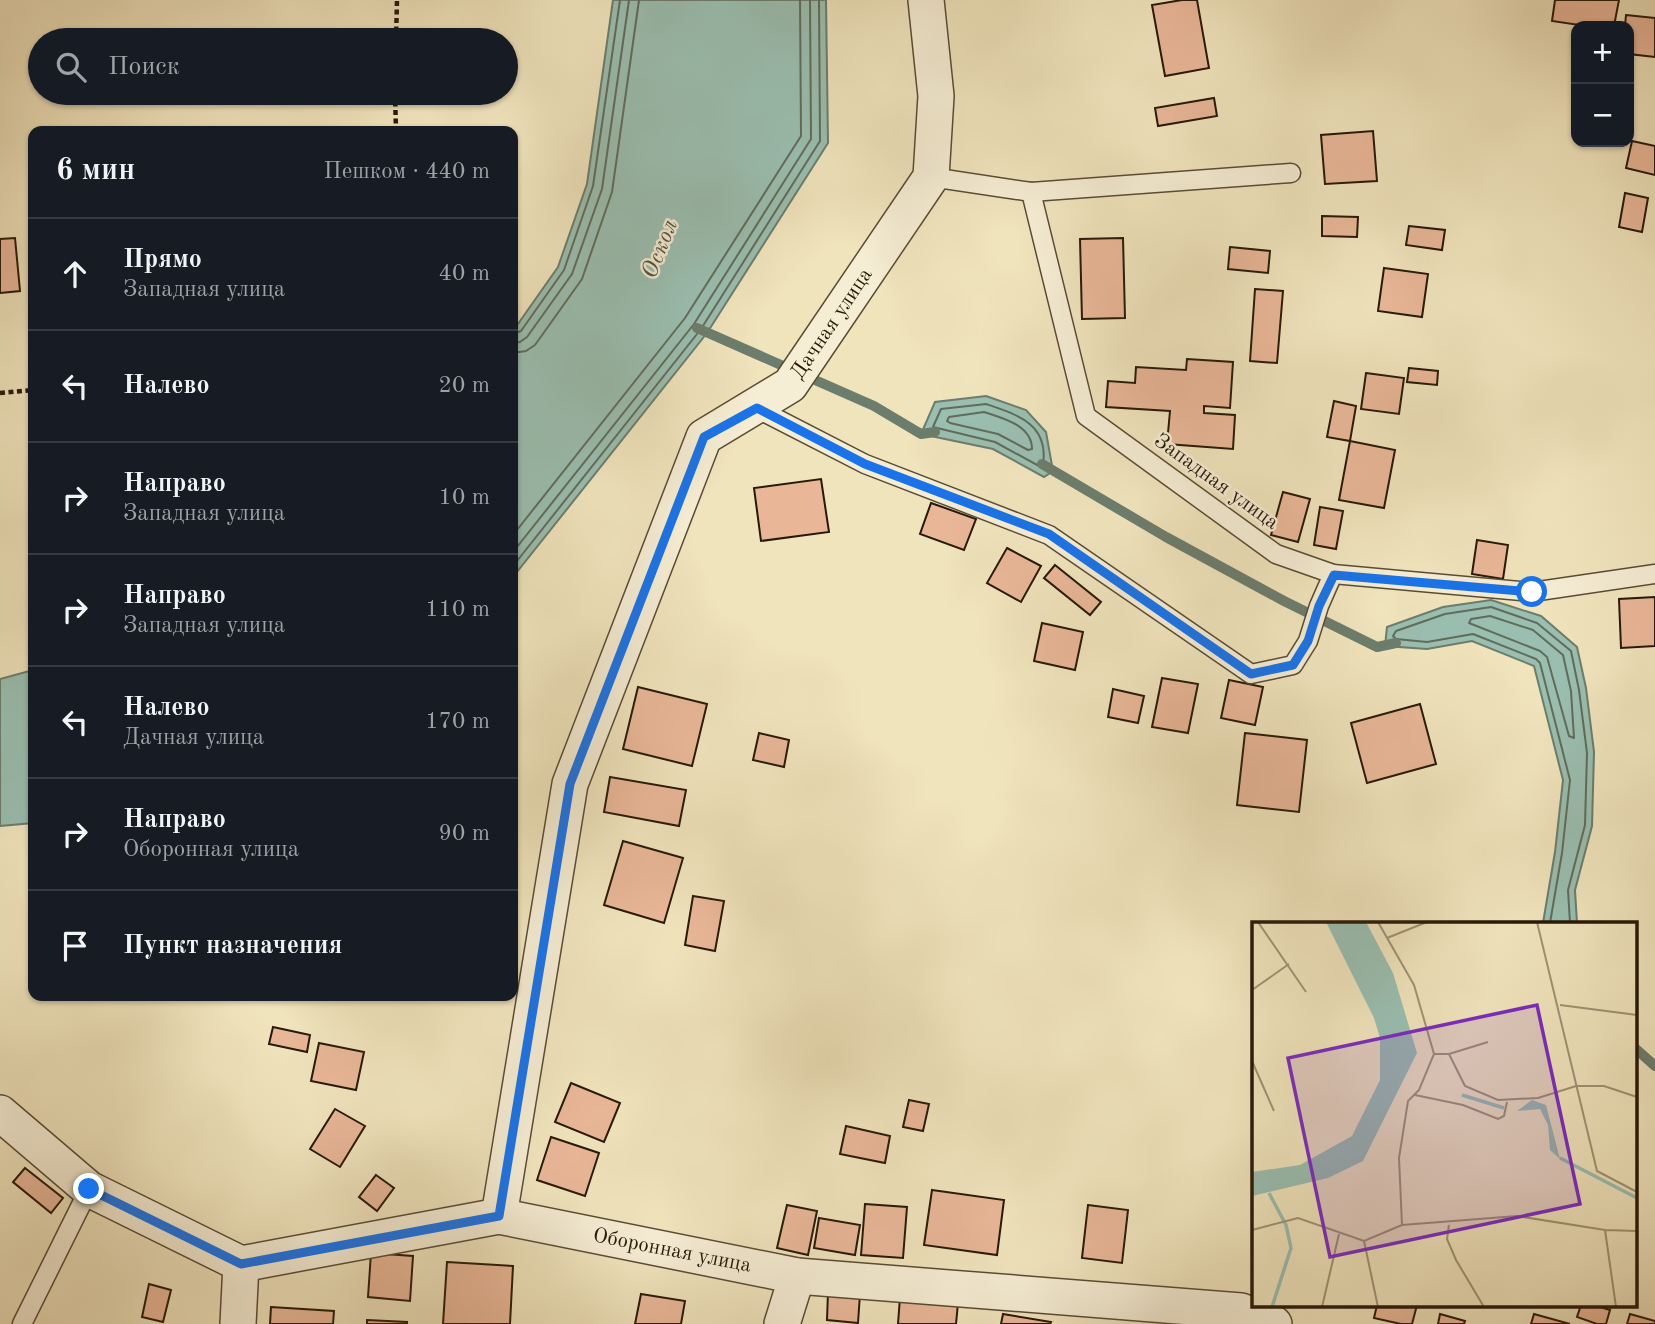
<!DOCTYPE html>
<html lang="ru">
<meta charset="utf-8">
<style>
:root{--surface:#171b24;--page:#242831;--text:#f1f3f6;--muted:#9ea1a6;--line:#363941}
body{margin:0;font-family:"Old Standard TT",serif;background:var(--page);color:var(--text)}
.controls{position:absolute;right:21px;top:21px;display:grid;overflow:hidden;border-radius:14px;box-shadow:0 2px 5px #0004}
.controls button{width:63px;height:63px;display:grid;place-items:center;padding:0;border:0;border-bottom:2px solid var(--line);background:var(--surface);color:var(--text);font:35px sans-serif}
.stop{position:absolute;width:21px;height:21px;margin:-16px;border:5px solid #1a73e8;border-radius:50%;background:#fff}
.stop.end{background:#1a73e8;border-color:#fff;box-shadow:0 2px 7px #0008}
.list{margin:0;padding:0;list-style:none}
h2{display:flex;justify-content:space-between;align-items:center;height:91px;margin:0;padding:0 28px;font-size:30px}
h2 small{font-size:23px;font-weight:400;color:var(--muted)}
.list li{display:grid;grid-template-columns:46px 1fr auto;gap:21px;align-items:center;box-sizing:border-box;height:112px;padding:0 28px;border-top:2px solid var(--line)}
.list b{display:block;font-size:26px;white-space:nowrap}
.list p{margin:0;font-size:23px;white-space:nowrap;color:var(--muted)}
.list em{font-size:23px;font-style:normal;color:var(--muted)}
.icon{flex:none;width:38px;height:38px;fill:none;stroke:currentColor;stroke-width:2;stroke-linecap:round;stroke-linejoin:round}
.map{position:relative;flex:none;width:1655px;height:1324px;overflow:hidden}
.search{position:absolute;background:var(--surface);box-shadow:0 2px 5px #0004;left:28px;top:28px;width:490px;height:77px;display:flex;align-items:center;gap:18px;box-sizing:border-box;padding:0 24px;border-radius:38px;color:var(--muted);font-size:26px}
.panel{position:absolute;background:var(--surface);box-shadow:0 2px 5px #0004;left:28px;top:126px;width:490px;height:875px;border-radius:14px}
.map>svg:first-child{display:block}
</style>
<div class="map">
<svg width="1655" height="1324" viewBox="0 0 1655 1324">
<rect width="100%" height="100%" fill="#f0e4bd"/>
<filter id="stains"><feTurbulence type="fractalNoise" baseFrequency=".00286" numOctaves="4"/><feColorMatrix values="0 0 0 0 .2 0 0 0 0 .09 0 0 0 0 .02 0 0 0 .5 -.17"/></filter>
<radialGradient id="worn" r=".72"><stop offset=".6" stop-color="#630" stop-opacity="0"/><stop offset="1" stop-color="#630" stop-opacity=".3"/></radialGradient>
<g fill="#9abfb1" stroke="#6c7d6d" stroke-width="2">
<polygon points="613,0 826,0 828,143 707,333 513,577 513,331 558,267 587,184"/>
<polygon points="986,396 1026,410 1046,432 1053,471 1044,477 993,449 921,434 935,402"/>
<polygon points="1491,600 1541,616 1577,647 1586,688 1594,752 1592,826 1575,890 1577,923 1543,923 1555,852 1563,780 1534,666 1472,641 1427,649 1385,646 1387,627 1443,607"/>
<polygon points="33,670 33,823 0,826 0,679"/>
</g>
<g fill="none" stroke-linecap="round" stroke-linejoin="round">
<g stroke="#606c5c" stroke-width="2">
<polyline points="513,334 521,331 564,270 593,186 620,0"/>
<polyline points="513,343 520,342 527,337 572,274 602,189 629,0"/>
<polyline points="513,353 526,351 535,345 582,279 612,192 639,0"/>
<path d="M 986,404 C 1018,415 1049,424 1043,465 L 1039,466 L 995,442 L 933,427 L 941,409 Z"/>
<path d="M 984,412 C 1002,418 1032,425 1032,449 L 1028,450 L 998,434 L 950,423 L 947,421 L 949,417 Z"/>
<polyline points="513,535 685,318 801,136 800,0"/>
<polyline points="513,552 694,324 811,139 810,0"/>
<polyline points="513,566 701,329 820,141 819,0"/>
<polygon points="1490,616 1533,630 1563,655 1571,691 1574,738 1569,736 1547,657 1540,651 1469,623 1471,619"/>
<polyline points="1550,923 1562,853 1570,780 1540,663 1536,659 1473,634 1427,642 1396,639 1393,636 1396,631 1445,614 1491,607 1537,623 1571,651 1579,690 1587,753 1585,825 1568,890 1570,923"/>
</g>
<g stroke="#6c7d6d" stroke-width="10">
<polyline points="697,328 874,406 921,434 935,432"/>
<polyline points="1042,464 1166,537 1284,601 1377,647 1396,643"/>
<polyline points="1636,1049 1655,1066"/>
</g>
</g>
<g fill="#e9b798" stroke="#271908" stroke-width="2">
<polygon points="1182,0 1197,0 1209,68 1165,76 1152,5"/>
<polygon points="1555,0 1619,0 1614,26 1586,26 1552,21"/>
<polygon points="1626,15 1655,18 1655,57 1629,54 1629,26 1625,26"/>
<polygon points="1214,98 1217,116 1158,126 1155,108"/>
<polygon points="1373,131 1377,181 1325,184 1321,135"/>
<polygon points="1632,141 1655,146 1655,175 1626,168"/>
<polygon points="1625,193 1648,198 1642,232 1619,227"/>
<polygon points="1322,216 1358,217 1357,237 1322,236"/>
<polygon points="1409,226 1445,230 1442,250 1406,245"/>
<polygon points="15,238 20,291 0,293 0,239"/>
<polygon points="1123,238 1125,318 1082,319 1080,239"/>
<polygon points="1230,247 1270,251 1268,273 1228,269"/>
<polygon points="1384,268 1428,274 1422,317 1378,311"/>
<polygon points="1255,289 1283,291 1277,363 1250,361"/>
<polygon points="1187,359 1233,362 1230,408 1204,406 1204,413 1235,415 1233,449 1167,444 1170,411 1106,407 1108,381 1135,383 1136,367 1186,370"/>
<polygon points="1409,368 1438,371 1437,385 1407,382"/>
<polygon points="1366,373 1404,378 1399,414 1361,409"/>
<polygon points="1334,401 1356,406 1350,441 1327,437"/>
<polygon points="1350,441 1395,450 1384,508 1339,500"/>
<polygon points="821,479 829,532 761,541 754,488"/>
<polygon points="1283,492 1310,499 1298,542 1271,535"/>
<polygon points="931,503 976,519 964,550 920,534"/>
<polygon points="1320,507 1343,511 1336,549 1314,545"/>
<polygon points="1477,540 1508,545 1503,579 1472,574"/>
<polygon points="1007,548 1041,566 1021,602 987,583"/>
<polygon points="1055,565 1101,602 1090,615 1044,578"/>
<polygon points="1655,597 1655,646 1621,648 1619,599"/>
<polygon points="1042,623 1083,632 1075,670 1034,661"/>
<polygon points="1162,678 1198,684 1188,733 1152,727"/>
<polygon points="1229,680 1263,687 1255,725 1221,718"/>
<polygon points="638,687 707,704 692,766 623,749"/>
<polygon points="1113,689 1144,696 1138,723 1108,717"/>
<polygon points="1420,704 1436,764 1367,783 1351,723"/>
<polygon points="759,733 789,740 784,767 753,760"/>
<polygon points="1245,733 1307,740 1299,812 1237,805"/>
<polygon points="610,777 686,790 679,826 604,812"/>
<polygon points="623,841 683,858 664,923 604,905"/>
<polygon points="693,896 724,901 715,951 685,945"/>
<polygon points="273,1027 310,1035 307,1052 269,1044"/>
<polygon points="319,1043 364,1052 356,1090 311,1081"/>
<polygon points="571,1083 620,1103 604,1142 555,1122"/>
<polygon points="909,1100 929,1104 923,1131 903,1127"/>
<polygon points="335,1109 365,1126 340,1167 310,1149"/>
<polygon points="846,1126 890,1136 885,1163 840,1154"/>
<polygon points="551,1137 599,1153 585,1196 537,1180"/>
<polygon points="25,1168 63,1198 51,1213 13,1182"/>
<polygon points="376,1175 394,1188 377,1211 359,1197"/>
<polygon points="932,1190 1004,1200 997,1255 924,1245"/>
<polygon points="865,1204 907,1207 903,1258 861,1255"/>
<polygon points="787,1205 817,1211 808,1255 777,1248"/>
<polygon points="1088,1205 1128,1210 1122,1263 1082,1258"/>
<polygon points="819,1218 860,1225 855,1255 814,1248"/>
<polygon points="371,1253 413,1256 410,1301 368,1297"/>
<polygon points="447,1262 513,1266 510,1324 443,1324"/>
<polygon points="149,1284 171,1290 163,1322 142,1317"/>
<polygon points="828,1292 860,1294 858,1323 827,1320"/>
<polygon points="641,1294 685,1301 681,1324 635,1324"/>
<polygon points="900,1297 958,1303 956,1324 898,1324"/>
<polygon points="1377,1305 1417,1305 1412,1324 1401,1324 1374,1318"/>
<polygon points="1581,1305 1594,1305 1610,1310 1606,1324 1597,1324 1577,1317"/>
<polygon points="271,1307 334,1311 333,1324 270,1324"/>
<polygon points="1003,1314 1051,1322 1050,1324 1001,1324"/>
<polygon points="1440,1314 1465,1321 1464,1324 1438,1324"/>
<polygon points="1534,1314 1570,1324 1531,1324"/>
<polygon points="1630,1314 1655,1321 1655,1324 1627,1324"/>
<polygon points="367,1320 407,1322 407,1324 367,1324"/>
</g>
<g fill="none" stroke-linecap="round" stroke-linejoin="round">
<g stroke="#594c35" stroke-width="21">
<g id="service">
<polyline points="931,177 1031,192 1086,416 1276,554 1333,574 1532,592 1655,574"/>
<polyline points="1031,192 1291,173"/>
<polyline points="756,408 865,464 1049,535 1251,674 1293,665 1308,641 1319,606 1333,574"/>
<polyline points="22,1324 89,1189"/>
</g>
</g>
<g stroke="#594c35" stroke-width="38">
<g id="minor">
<polyline points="0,1113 89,1189 241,1264 499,1216 797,1276 1241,1311 1274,1324"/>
<polyline points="499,1216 570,784 704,437 790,385 931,177 936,96 926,0"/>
<polyline points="238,1324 241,1264"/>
<polyline points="782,1324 797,1276"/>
</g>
</g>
<g stroke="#271908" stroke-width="4.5" stroke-dasharray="5 3.5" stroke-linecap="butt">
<polyline points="396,40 397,0"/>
<polyline points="395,93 396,131"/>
<polyline points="0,393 33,390"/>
</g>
<use href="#service" stroke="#f5edd4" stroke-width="18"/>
<use href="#minor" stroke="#f5edd4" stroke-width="35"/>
</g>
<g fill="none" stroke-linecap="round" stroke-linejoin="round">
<polyline stroke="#1a73e8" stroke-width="9" points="89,1189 241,1264 499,1216 570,784 704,437 757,408 865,464 1049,534 1251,674 1293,665 1308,641 1319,606 1334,575 1532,592"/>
</g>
<g text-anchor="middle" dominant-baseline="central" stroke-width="5" stroke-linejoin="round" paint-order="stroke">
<g font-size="21" fill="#271908" stroke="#f5edd4">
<text transform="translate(832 324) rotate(-56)">Дачная улица</text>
<text transform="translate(1216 482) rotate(36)">Западная улица</text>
<text transform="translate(672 1251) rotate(11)">Оборонная улица</text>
</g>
<g font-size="23" font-style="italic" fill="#4f5343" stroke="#f5edd4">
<text transform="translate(660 249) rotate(-68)">Оскол</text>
</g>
</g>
<g transform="translate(1252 922)">
<rect width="385" height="385" fill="#f0e4bd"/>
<path d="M 74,0 L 114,0 L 141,51 L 165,131 L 111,239 L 76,256 L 0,274 L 0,250 L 48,243 L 100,214 L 128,158 L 128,116 L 122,96 ZM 280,178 L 294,183 L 308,237 L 298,228 L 296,203 L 288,187 L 265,189 Z" fill="#9abfb1"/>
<path fill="none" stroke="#9abfb1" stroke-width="3.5" d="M 210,173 L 252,186M 308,236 L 385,276M 17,271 L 34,303 L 39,326 L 20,385"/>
<path fill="none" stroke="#a09375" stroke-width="2" d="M 6,0 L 54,70M 126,0 L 162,63 L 182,132 L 167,168 L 156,179 L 147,236 L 150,303M 285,0 L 345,249 L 385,270M 135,16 L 175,0M 0,68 L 37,42M 308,83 L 385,93M 182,132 L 197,132 L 213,164 L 246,178 L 286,176 L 324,164 L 352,164 L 385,175M 197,132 L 236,120M 0,139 L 22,189M 163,173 L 211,183 L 246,197 L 252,194 L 255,180M 197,303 L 195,317 L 204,338 L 232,385M 0,308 L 46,296 L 112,319 L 150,303 L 265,294 L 353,308 L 385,309M 353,308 L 364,385M 112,319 L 126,385M 70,385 L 87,312"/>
<path fill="#7b2cbf" fill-opacity="0.15" stroke="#7b2cbf" stroke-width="3.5" d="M 285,83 L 328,282 L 78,335 L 36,136 Z"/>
<rect width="385" height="385" fill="none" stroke="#271908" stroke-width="3.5"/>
</g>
<rect width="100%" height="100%" filter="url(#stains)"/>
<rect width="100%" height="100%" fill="url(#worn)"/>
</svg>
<div class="controls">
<button>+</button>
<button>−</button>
</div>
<div class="stop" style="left:1532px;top:592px"></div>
<div class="stop end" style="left:89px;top:1189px"></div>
<div class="search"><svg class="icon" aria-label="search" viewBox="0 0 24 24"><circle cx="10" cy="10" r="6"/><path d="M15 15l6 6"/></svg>Поиск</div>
<section class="panel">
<h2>6 мин<small>Пешком · 440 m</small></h2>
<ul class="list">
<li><svg class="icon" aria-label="ahead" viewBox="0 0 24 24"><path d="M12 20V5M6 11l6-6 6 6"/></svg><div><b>Прямо</b><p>Западная улица</p></div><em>40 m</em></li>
<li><svg class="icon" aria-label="left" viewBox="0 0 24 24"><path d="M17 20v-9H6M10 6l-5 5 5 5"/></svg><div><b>Налево</b></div><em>20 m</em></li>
<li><svg class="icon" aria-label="right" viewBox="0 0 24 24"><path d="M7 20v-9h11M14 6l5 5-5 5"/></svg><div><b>Направо</b><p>Западная улица</p></div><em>10 m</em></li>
<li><svg class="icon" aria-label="right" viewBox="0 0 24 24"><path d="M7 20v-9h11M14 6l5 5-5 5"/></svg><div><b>Направо</b><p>Западная улица</p></div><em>110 m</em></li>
<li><svg class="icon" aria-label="left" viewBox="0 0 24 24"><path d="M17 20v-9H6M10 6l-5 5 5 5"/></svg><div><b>Налево</b><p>Дачная улица</p></div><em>170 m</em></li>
<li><svg class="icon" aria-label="right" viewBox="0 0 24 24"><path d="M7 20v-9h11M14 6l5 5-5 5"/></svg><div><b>Направо</b><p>Оборонная улица</p></div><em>90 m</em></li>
<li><svg class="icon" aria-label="arrive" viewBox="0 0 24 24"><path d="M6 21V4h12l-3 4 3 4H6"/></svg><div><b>Пункт назначения</b></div></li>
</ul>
</section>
</div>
